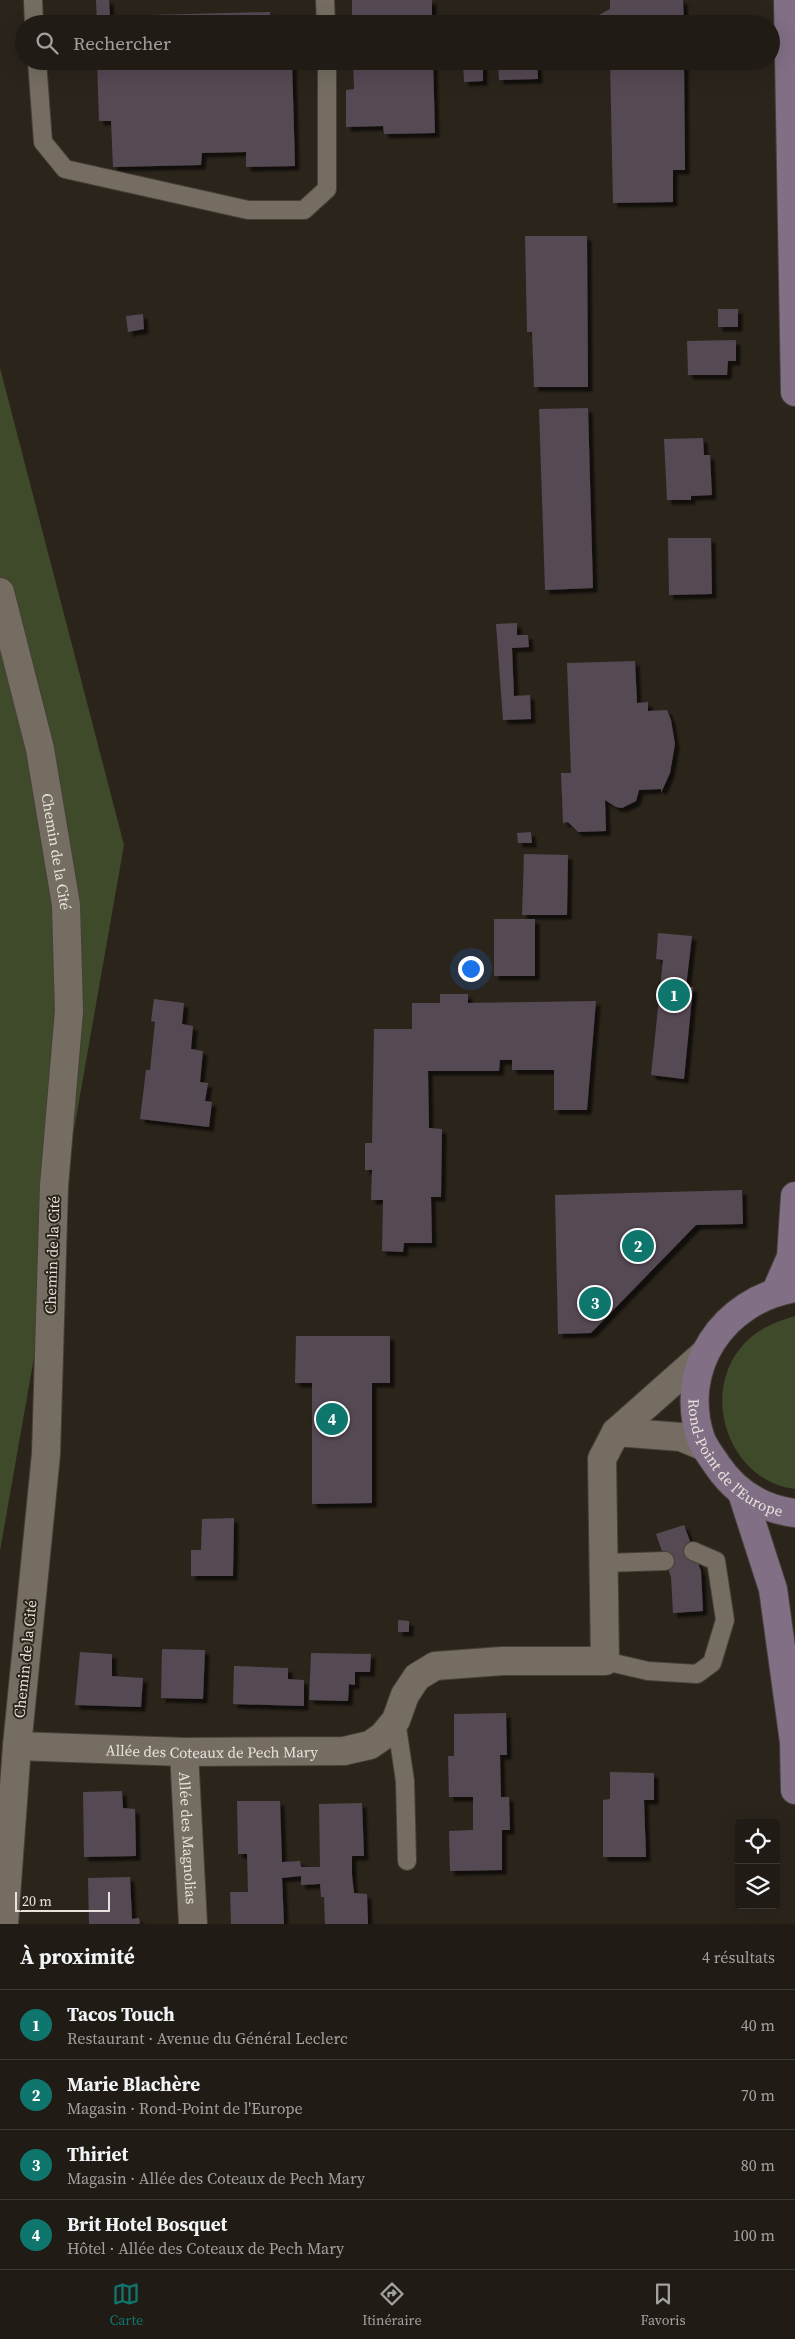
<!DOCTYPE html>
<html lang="fr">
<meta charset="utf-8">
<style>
:root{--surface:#201b14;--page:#28241d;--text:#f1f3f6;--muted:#a2a1a0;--line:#3d3934;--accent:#0f766e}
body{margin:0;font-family:"Source Serif 4",serif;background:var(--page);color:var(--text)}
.controls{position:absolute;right:15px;bottom:15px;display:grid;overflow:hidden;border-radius:5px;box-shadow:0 5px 20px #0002}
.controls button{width:45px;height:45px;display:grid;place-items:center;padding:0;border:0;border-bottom:1px solid var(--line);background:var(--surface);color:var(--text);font:25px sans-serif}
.scale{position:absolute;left:15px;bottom:12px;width:95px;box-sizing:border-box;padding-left:5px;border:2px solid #e7e3dc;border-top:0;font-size:14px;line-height:18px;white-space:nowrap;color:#e7e3dc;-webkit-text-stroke:4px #2b241b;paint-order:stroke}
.you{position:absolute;left:470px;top:968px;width:18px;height:18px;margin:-12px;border:4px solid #fff;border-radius:50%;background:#1a73e8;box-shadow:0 0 0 8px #1a73e833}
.badge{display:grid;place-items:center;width:32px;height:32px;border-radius:50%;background:var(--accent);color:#fff;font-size:16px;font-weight:700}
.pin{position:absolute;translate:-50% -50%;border:2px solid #fff;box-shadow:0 1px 5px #0006}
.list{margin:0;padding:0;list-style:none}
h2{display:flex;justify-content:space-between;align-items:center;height:65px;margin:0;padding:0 20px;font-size:21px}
h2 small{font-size:16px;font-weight:400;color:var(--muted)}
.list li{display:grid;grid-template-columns:32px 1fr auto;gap:15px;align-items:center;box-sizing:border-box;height:70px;padding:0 20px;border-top:1px solid var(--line)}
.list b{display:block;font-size:19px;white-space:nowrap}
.list p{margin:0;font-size:16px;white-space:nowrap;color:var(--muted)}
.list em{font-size:16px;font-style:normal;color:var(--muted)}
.icon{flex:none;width:28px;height:28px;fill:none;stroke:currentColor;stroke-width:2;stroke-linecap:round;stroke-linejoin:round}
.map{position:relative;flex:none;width:795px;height:1924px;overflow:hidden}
.search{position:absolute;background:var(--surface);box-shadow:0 5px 20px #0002;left:15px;right:15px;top:15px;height:55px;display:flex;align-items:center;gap:12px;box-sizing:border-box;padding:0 18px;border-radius:28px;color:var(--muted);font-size:19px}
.sheet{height:345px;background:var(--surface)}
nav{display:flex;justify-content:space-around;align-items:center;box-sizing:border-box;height:70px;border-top:1px solid var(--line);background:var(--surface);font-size:14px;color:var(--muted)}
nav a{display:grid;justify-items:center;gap:2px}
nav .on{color:var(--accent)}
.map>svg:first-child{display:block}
</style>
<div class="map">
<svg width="795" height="1924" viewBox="0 0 795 1924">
<defs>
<filter id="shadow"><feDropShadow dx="4.5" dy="4.5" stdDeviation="1" flood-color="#0009"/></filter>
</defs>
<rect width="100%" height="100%" fill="#2b241b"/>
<g fill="#3f4a2a">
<polygon points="0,368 124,845 0,1551"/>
<path d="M 795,1316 L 795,1489 C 729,1481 699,1394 743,1345 C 757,1329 775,1322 795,1316 Z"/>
</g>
<g fill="#544a53" filter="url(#shadow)">
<polygon points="96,0 109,0 110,16 270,12 270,20 291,20 291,24 97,24"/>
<rect x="352" y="0" width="80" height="24"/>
<polygon points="610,0 683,0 684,24 597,24 597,16 610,9"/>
<polygon points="97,61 292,61 295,166 246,167 246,152 202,153 201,165 113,167 111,121 99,121"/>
<polygon points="353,61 433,61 435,133 384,134 383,126 346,127 346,90 354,89"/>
<polygon points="463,61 483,61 483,81 464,82"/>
<polygon points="498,61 537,61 538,79 499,80"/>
<polygon points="610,61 684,61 685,170 673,170 673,202 613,203"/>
<polygon points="525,236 587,236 588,387 534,387 532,332 527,332"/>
<rect x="718" y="309" width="20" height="18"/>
<polygon points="143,314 144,329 128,332 126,316"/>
<polygon points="736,340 736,361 728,361 727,375 688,375 687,341"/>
<polygon points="588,408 593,588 545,590 539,409"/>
<polygon points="703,438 704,455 710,455 712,495 691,496 691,500 667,500 664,439"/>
<polygon points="668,538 711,538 712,594 669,595"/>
<polygon points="517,623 517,635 528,635 529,647 512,648 514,696 530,695 531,719 503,720 496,624"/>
<polygon points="635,661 637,703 648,702 648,711 667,710 671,720 675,744 670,773 661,793 661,789 639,790 636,801 622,808 616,807 605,800 606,831 578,832 568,822 563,823 561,773 571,773 567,663"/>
<polygon points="531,832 532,843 518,843 517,833"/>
<polygon points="524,854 568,855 567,915 522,915"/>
<rect x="494" y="919" width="41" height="57"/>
<polygon points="658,933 692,936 686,987 693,987 684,1079 651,1075 663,960 656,959"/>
<polygon points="440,994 468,994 468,1003 596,1001 587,1110 554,1110 554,1070 512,1070 512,1060 500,1060 499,1071 428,1071 429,1128 442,1129 441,1197 431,1197 432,1243 404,1243 403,1252 382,1251 383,1200 371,1200 372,1170 365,1170 365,1143 372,1143 374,1029 412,1029 412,1003 440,1003"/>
<polygon points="154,999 184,1003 182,1024 193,1026 191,1049 203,1051 200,1082 208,1083 205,1101 212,1102 209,1127 140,1119 146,1070 150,1070 155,1022 151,1021"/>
<polygon points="742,1190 743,1224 696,1225 591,1333 558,1334 555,1195"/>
<polygon points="296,1336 390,1336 390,1383 372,1383 372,1503 312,1504 312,1383 295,1383"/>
<polygon points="234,1518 233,1576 191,1576 191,1550 201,1550 202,1519"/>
<polygon points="684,1525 701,1571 703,1611 673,1613 671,1577 656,1534"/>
<polygon points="398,1620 409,1621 409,1632 398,1632"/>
<polygon points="162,1649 205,1650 203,1699 161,1698"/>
<polygon points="80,1652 112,1654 112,1676 143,1678 141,1707 75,1705"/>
<polygon points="311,1653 371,1654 370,1672 355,1672 355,1685 349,1684 348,1701 309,1700"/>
<polygon points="234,1666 288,1668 288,1679 304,1680 304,1706 233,1704"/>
<polygon points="506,1713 507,1755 500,1755 501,1797 509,1797 510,1830 502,1830 502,1870 450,1871 449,1831 473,1830 473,1797 449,1797 448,1756 454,1756 454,1714"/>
<polygon points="610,1772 654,1773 654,1800 644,1800 646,1857 603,1857 603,1800 610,1799"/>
<polygon points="122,1791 123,1808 135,1809 136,1856 84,1857 83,1792"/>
<polygon points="237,1801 280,1801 282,1862 300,1861 301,1867 320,1867 319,1804 362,1803 364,1856 352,1856 352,1875 354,1893 367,1894 368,1924 325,1924 324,1897 321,1897 320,1884 301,1885 301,1876 282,1878 284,1924 231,1924 230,1892 248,1892 247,1854 238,1854"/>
<polygon points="130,1877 132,1919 139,1918 140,1924 89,1924 88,1878"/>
</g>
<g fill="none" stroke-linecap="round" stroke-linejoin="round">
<g stroke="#464039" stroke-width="20">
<g id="lane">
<polyline points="33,0 34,24"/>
<polyline points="325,0 326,24"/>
<polyline points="37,61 43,142 65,169 248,210 304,210 327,189 327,61"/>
<polyline points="605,1563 665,1561"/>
<polyline points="605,1661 648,1671 697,1674 712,1663 725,1620 716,1561 693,1551"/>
<polyline points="396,1720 405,1781 407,1861"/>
</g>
</g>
<g stroke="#464039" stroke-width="30">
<g id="street">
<path id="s1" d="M 0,592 L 40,749 L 66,905 L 69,1011 L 54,1186 L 46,1454 L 17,1746 L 4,1924"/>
<polyline points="616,1432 681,1437 705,1447"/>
<path id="s2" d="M 17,1746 L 184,1752 L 344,1751 L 370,1745 L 383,1736 L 396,1720 L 405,1695 L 417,1677 L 435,1666 L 502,1661 L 605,1661 L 602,1459 L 616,1432 L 704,1354"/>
<path id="s3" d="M 184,1752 L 193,1924"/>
</g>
</g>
<g stroke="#464039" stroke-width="30">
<g id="secondary">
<polyline points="788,0 795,392"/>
<path id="s4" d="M 795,1288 C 723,1300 677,1368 701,1439 C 705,1449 712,1457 717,1465 C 736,1493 762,1509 795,1513"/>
<polyline points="776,1291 791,1257 795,1196"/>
<polyline points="742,1493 773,1589 794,1742 795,1790"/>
</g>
</g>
<use href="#lane" stroke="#756d62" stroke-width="18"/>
<use href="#street" stroke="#756d62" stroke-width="28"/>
<use href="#secondary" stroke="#806f85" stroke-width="28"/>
</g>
<g text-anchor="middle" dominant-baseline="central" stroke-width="4" stroke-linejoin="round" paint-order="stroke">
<g font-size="15" fill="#e7e3dc" stroke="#2b241b">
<text stroke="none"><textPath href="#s1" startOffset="266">Chemin de la Cité</textPath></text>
<text transform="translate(52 1255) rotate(-88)">Chemin de la Cité</text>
<text stroke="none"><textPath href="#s4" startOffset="239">Rond-Point de l'Europe</textPath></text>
<text transform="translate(25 1659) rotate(-84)">Chemin de la Cité</text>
<text stroke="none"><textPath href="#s2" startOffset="195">Allée des Coteaux de Pech Mary</textPath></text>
<text stroke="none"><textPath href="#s3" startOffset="86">Allée des Magnolias</textPath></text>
</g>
</g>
</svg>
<div class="controls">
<button><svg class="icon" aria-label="locate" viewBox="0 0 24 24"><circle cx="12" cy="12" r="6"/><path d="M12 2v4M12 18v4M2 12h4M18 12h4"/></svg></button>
<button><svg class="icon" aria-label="layers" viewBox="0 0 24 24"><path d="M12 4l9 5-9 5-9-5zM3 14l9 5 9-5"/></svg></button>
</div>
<div class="scale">20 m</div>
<div class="you"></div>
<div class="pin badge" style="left:674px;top:995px">1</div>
<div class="pin badge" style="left:638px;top:1246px">2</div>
<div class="pin badge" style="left:595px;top:1303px">3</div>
<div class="pin badge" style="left:332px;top:1419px">4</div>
<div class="search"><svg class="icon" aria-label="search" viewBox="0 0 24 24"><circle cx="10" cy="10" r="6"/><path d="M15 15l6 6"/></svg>Rechercher</div>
</div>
<section class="sheet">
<h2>À proximité<small>4 résultats</small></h2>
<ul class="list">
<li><span class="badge">1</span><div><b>Tacos Touch</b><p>Restaurant · Avenue du Général Leclerc</p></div><em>40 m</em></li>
<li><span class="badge">2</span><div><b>Marie Blachère</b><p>Magasin · Rond-Point de l'Europe</p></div><em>70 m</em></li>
<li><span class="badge">3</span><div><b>Thiriet</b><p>Magasin · Allée des Coteaux de Pech Mary</p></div><em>80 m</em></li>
<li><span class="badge">4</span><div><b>Brit Hotel Bosquet</b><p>Hôtel · Allée des Coteaux de Pech Mary</p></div><em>100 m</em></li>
</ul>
</section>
<nav>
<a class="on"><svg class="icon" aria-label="map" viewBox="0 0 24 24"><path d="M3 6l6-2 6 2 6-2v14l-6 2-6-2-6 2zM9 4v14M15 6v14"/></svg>Carte</a>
<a><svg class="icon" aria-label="directions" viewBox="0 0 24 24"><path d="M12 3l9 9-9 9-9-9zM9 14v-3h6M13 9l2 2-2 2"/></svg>Itinéraire</a>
<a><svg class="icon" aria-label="saved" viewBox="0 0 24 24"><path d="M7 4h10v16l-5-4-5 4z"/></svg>Favoris</a>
</nav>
